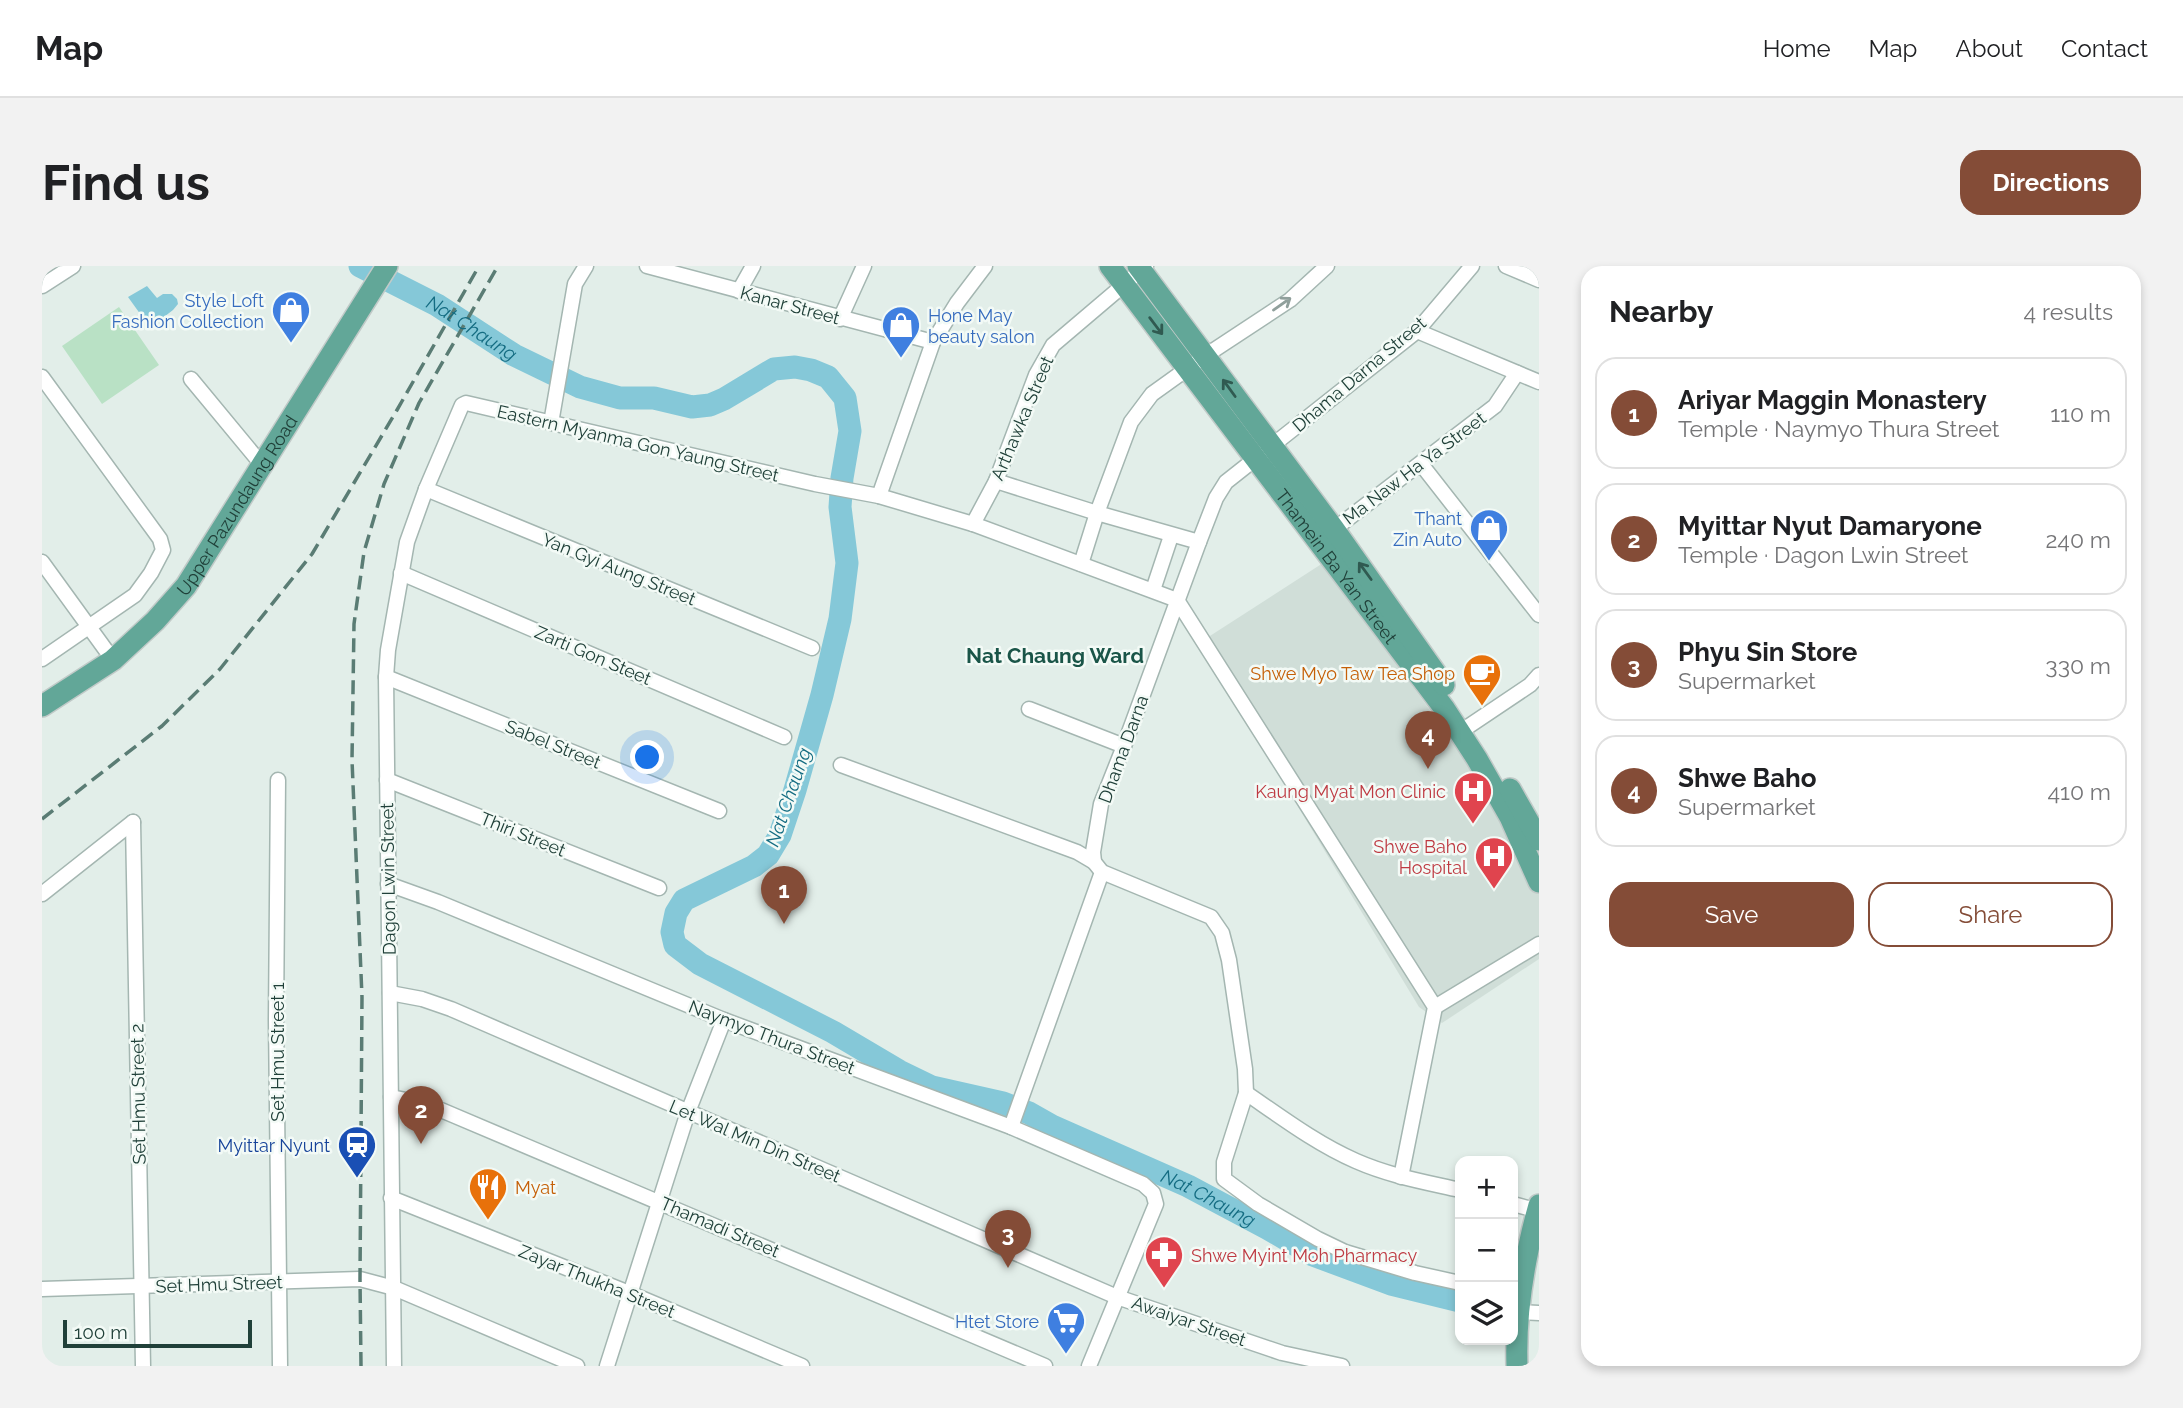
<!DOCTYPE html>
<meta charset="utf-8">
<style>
:root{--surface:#fff;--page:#f2f2f2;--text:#202124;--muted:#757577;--line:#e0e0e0;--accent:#844c37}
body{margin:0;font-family:Raleway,sans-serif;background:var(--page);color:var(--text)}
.controls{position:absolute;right:21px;bottom:21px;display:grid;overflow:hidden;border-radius:14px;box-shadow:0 4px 10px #0003}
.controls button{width:63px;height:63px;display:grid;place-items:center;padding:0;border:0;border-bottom:2px solid var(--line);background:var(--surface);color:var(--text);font:35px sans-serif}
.scale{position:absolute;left:21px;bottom:18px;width:189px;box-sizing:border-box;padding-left:7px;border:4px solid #204039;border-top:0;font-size:19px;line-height:24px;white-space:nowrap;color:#204039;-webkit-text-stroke:5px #f3faf6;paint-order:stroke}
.you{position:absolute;left:606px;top:492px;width:24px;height:24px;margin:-18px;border:5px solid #fff;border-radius:50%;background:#1a73e8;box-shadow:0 0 0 10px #1a73e833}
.badge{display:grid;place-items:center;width:46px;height:46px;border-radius:50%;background:var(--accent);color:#fff;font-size:23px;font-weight:700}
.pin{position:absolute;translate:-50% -58px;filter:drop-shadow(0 2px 4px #0008)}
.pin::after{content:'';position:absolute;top:37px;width:24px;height:21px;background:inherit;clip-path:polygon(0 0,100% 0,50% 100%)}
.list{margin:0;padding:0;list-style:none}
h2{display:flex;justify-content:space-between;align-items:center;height:91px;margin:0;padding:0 28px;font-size:30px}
h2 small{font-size:23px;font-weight:400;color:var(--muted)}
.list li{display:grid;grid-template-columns:46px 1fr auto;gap:21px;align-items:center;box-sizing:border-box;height:112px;margin:0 14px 14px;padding:0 14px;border:2px solid var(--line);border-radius:21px}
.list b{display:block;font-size:26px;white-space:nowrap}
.list p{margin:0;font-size:23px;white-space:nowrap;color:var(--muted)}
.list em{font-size:23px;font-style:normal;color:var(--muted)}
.actions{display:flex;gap:14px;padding:21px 28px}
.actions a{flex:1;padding:16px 0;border:2px solid var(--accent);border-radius:21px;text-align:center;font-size:24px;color:var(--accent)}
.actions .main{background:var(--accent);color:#fff}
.icon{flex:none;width:38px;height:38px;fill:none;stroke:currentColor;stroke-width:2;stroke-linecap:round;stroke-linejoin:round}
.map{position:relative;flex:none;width:1497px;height:1100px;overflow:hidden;border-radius:21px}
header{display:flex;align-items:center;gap:42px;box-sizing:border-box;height:98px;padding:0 35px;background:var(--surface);border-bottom:2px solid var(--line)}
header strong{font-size:33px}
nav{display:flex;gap:38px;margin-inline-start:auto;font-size:24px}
.intro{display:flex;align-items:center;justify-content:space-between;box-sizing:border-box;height:168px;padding:0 42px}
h1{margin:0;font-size:49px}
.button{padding:18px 32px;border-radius:21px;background:var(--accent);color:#fff;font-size:24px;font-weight:700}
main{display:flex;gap:42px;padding:0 42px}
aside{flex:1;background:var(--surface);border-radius:21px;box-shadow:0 4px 10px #0003}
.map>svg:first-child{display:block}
</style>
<header>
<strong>Map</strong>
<nav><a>Home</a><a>Map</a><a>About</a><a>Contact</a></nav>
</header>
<div class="intro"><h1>Find us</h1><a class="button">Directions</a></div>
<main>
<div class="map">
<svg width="1497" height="1100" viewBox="0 0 1497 1100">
<rect width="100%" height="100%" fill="#e2eee9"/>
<polygon fill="#d0ded8" points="1281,297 1441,517 1497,628 1497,693 1400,757 1377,741 1157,377"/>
<polygon fill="#b9e1c5" points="77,41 117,99 60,138 20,80"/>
<polygon fill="#85c8d8" points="105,20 115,32 121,28 130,28 135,33 136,38 131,44 114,57 116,60 109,63 86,31"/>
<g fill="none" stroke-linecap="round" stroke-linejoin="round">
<path stroke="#85c8d8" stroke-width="23" id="s1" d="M 318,0 L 395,39 L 472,89 L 538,121 L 578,132 L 612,132 L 650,141 L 668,139 L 682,133 L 732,103 L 753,101 L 769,104 L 786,111 L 803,132 L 808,165 L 800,212 L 798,241 L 805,297 L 798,353 L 780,429 L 753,524 L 738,569 L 726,589 L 712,600 L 642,634 L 634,647 L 630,666 L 633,679 L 658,698 L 791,766 L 857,805 L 890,821 L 961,837 L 987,847 L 1010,860 L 1146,920 L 1225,962 L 1271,989 L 1349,1018 L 1418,1035"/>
<g stroke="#a4b6b1" stroke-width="17">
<g id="street">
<polyline points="605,0 891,76"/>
<polyline points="1464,0 1497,14"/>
<polyline points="0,20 31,0"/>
<polyline points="697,25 711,0"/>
<polyline points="798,53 822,0"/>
<polyline points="1375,65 1497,116"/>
<polyline points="0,111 118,273 121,284 109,307 93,329 0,393"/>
<polyline points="149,113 221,200"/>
<polyline points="509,157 533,18 544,0"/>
<polyline points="1379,198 1497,349"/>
<polyline points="954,215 1055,247 1157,276"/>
<polyline points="384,223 770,382"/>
<polyline points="837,230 891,76 915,37 943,0"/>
<polyline points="931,258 954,215 994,109 1011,79 1104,0"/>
<polyline points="1286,268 1453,140 1475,107"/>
<polyline points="0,296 71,394"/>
<polyline points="1039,298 1055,247 1089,156 1110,128 1163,90 1248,34 1285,0"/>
<polyline points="359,307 742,471"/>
<polyline points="1111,324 1129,270"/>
<polyline points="1135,334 1393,741 1359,911"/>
<polyline points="344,411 677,545"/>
<polyline points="987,443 1082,480"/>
<polyline points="1418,466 1488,419 1497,409"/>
<polyline points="799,499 1035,586 1052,596 1060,606 1169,651 1180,667 1187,694 1203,803 1204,827 1182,896 1182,913 1216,938 1276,973 1303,986 1373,1007 1418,1017"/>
<polyline points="236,514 234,754 238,1100"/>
<polyline points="345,514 617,622"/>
<polyline points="91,556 101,1100"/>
<polyline points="1052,596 1051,586 1059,538 1082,480 1157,276 1174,232 1184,216 1375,65 1430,0"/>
<polyline points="346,618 396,636 682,754 969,861 1101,918 1111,927 1114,938 1047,1100"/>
<polyline points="0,628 91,556"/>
<polyline points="348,727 380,733 409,743 1075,1031 1240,1087 1300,1100"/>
<polyline points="1393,741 1497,678"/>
<path d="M 1204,827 C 1239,851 1275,878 1314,895 C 1348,910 1383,916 1418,924"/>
<polyline points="349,831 374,836 399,844 1003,1100"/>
<polyline points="969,861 1060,606"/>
<polyline points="349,932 587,1027 760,1100"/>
<polyline points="1471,938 1497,945"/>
<polyline points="0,1023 318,1013 352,1022 535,1100"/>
<polyline points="1476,1046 1497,1047"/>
<polyline points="352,1100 344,411 346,384 365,276 384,223 420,139 424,137 773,218 837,230 931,258 1135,334"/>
<polyline points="565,1100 646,846 682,754"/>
</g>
</g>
<g stroke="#c1cac8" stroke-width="24">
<g id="primary">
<path id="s2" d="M 1068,0 L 1402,442 L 1435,493 L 1468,551 L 1497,616"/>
<polyline points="1096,0 1292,263 1402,419"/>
<path id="s3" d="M 0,440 L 71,394 L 113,355 L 144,320 L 345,0"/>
<polyline points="1468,523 1497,574"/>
<path d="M 1475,1100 C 1473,1045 1482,993 1497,939"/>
</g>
</g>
<use href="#street" stroke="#fff" stroke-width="14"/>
<use href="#primary" stroke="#62a798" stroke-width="21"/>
<g stroke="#5a7c74" stroke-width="3.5" stroke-dasharray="14 7" stroke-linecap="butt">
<polyline points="0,553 120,460 178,403 270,288 355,144 437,0"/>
<polyline points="319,1100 318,1013 320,731 310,494 312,358 322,286 342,218 377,137 456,0"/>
</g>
</g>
<defs><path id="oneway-shaft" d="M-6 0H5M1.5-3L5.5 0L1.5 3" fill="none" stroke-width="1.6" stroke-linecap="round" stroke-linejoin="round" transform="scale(1.75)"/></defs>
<use stroke="#90a09c" href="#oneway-shaft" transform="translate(1240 38) rotate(-35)"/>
<g stroke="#305a51">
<use href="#oneway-shaft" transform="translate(1114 60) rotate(53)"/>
<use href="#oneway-shaft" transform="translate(1187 122) rotate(-126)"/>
<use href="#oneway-shaft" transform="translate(1323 305) rotate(-126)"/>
</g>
<defs>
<g id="shop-pin" transform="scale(2.0125)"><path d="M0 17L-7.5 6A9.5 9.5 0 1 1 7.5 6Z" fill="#3f7fe0" stroke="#f3faf6"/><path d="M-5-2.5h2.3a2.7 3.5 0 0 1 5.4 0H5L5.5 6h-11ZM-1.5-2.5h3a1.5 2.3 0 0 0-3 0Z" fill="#fff"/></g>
<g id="cafe-pin" transform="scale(2.0125)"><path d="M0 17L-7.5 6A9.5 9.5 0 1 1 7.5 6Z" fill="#e8710a" stroke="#f3faf6"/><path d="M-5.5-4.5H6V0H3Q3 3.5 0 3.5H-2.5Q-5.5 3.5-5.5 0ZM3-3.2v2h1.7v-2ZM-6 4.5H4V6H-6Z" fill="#fff"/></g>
<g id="hospital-pin" transform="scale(2.0125)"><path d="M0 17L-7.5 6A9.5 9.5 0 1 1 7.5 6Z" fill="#e0444e" stroke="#f3faf6"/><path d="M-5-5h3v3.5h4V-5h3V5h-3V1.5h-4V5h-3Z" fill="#fff"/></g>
<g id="station-pin" transform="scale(2.0125)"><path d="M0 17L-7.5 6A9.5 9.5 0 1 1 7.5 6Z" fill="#1a4fb4" stroke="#f3faf6"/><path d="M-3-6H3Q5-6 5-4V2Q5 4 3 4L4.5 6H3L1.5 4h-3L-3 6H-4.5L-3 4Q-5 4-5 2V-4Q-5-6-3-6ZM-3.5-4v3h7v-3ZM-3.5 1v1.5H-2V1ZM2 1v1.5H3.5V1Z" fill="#fff"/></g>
<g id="restaurant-pin" transform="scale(2.0125)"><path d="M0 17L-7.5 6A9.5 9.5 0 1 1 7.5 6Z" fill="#e8710a" stroke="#f3faf6"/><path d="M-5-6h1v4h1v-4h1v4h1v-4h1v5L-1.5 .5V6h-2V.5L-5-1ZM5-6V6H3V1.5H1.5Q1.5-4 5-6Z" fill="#fff"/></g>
<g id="pharmacy-pin" transform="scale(2.0125)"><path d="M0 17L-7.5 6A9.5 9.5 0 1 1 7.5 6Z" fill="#e0444e" stroke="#f3faf6"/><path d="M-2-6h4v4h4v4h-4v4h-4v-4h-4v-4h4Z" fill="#fff"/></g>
<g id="supermarket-pin" transform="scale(2.0125)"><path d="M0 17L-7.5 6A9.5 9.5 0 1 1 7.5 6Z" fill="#3f7fe0" stroke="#f3faf6"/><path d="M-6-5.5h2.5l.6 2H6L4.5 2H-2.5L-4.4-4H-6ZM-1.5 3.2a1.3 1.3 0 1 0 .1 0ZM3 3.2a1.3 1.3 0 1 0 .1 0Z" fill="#fff"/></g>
</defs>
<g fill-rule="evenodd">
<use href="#shop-pin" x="249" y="44"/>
<use href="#shop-pin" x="859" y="59"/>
<use href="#shop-pin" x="1447" y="262"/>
<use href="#cafe-pin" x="1440" y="407"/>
<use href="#hospital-pin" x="1431" y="525"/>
<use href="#hospital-pin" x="1452" y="590"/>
<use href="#station-pin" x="315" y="879"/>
<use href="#restaurant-pin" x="446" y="921"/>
<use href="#pharmacy-pin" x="1122" y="989"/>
<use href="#supermarket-pin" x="1024" y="1055"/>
</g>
<g text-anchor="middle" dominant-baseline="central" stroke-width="5" stroke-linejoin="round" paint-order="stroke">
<g font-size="18" fill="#366cbe" stroke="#f3faf6" text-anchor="end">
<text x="222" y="34">Style Loft<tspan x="222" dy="21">Fashion Collection</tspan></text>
<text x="886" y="49" text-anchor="start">Hone May<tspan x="886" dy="21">beauty salon</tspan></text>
<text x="1420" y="252">Thant<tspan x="1420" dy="21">Zin Auto</tspan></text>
<text x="997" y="1055">Htet Store</text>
</g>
<g font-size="18" fill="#204039" stroke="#f3faf6">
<text transform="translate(748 39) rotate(15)">Kanar Street</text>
<text transform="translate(1317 108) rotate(-40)">Dhama Darna Street</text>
<text transform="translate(980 152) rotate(-67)">Arthawka Street</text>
<text transform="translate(596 177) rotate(13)">Eastern Myanma Gon Yaung Street</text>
<text transform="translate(1372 202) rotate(-37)">Ma Naw Ha Ya Street</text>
<text stroke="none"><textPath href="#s3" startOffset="284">Upper Pazundaung Road</textPath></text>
<text stroke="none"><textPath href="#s2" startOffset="376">Thamein Ba Yan Street</textPath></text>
<text transform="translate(577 303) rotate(22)">Yan Gyi Aung Street</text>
<text transform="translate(551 389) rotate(23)">Zarti Gon Steet</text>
<text transform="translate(511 478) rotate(22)">Sabel Street</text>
<text transform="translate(1081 483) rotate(-70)">Dhama Darna</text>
<text transform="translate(481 568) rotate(22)">Thiri Street</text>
<text transform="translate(346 613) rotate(-91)">Dagon Lwin Street</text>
<text transform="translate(730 771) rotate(21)">Naymyo Thura Street</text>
<text transform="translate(235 786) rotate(-90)">Set Hmu Street 1</text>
<text transform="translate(96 828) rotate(-91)">Set Hmu Street 2</text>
<text transform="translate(713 875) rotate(23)">Let Wal Min Din Street</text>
<text transform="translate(678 961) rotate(23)">Thamadi Street</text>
<text transform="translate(555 1015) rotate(22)">Zayar Thukha Street</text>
<text transform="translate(177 1018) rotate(-2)">Set Hmu Street</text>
<text transform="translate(1147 1055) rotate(19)">Awaiyar Street</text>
</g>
<g font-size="18" fill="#c56008" stroke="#f3faf6" text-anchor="end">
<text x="1413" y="407">Shwe Myo Taw Tea Shop</text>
<text x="473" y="921" text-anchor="start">Myat</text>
</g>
<g font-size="18" fill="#be3a42" stroke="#f3faf6" text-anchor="end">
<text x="1404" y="525">Kaung Myat Mon Clinic</text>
<text x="1425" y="580">Shwe Baho<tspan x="1425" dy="21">Hospital</tspan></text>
<text x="1149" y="989" text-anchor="start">Shwe Myint Moh Pharmacy</text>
</g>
<g font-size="18" fill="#164399" stroke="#f3faf6" text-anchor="end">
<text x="288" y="879">Myittar Nyunt</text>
</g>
<g font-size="19" font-style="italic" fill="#146c82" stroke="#f3faf6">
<text stroke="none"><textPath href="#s1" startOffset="128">Nat Chaung</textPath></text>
<text transform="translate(746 531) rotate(-71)">Nat Chaung</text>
<text stroke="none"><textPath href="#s1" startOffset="1748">Nat Chaung</textPath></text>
</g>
<g font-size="21" font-weight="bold" fill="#1a5548" stroke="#f3faf6">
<text x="1013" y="389">Nat Chaung Ward</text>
</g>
</g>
</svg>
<div class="controls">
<button>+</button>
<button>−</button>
<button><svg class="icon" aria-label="layers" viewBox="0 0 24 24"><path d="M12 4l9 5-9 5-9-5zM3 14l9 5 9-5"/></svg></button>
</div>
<div class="scale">100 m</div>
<div class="you"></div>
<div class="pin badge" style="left:742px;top:658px">1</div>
<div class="pin badge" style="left:379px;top:878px">2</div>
<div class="pin badge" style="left:966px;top:1002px">3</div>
<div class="pin badge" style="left:1386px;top:503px">4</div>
</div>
<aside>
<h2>Nearby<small>4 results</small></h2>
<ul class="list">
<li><span class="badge">1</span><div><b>Ariyar Maggin Monastery</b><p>Temple · Naymyo Thura Street</p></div><em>110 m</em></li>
<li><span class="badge">2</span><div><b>Myittar Nyut Damaryone</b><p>Temple · Dagon Lwin Street</p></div><em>240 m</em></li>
<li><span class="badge">3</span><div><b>Phyu Sin Store</b><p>Supermarket</p></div><em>330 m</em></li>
<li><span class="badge">4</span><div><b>Shwe Baho</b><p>Supermarket</p></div><em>410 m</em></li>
</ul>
<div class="actions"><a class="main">Save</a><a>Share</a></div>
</aside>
</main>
